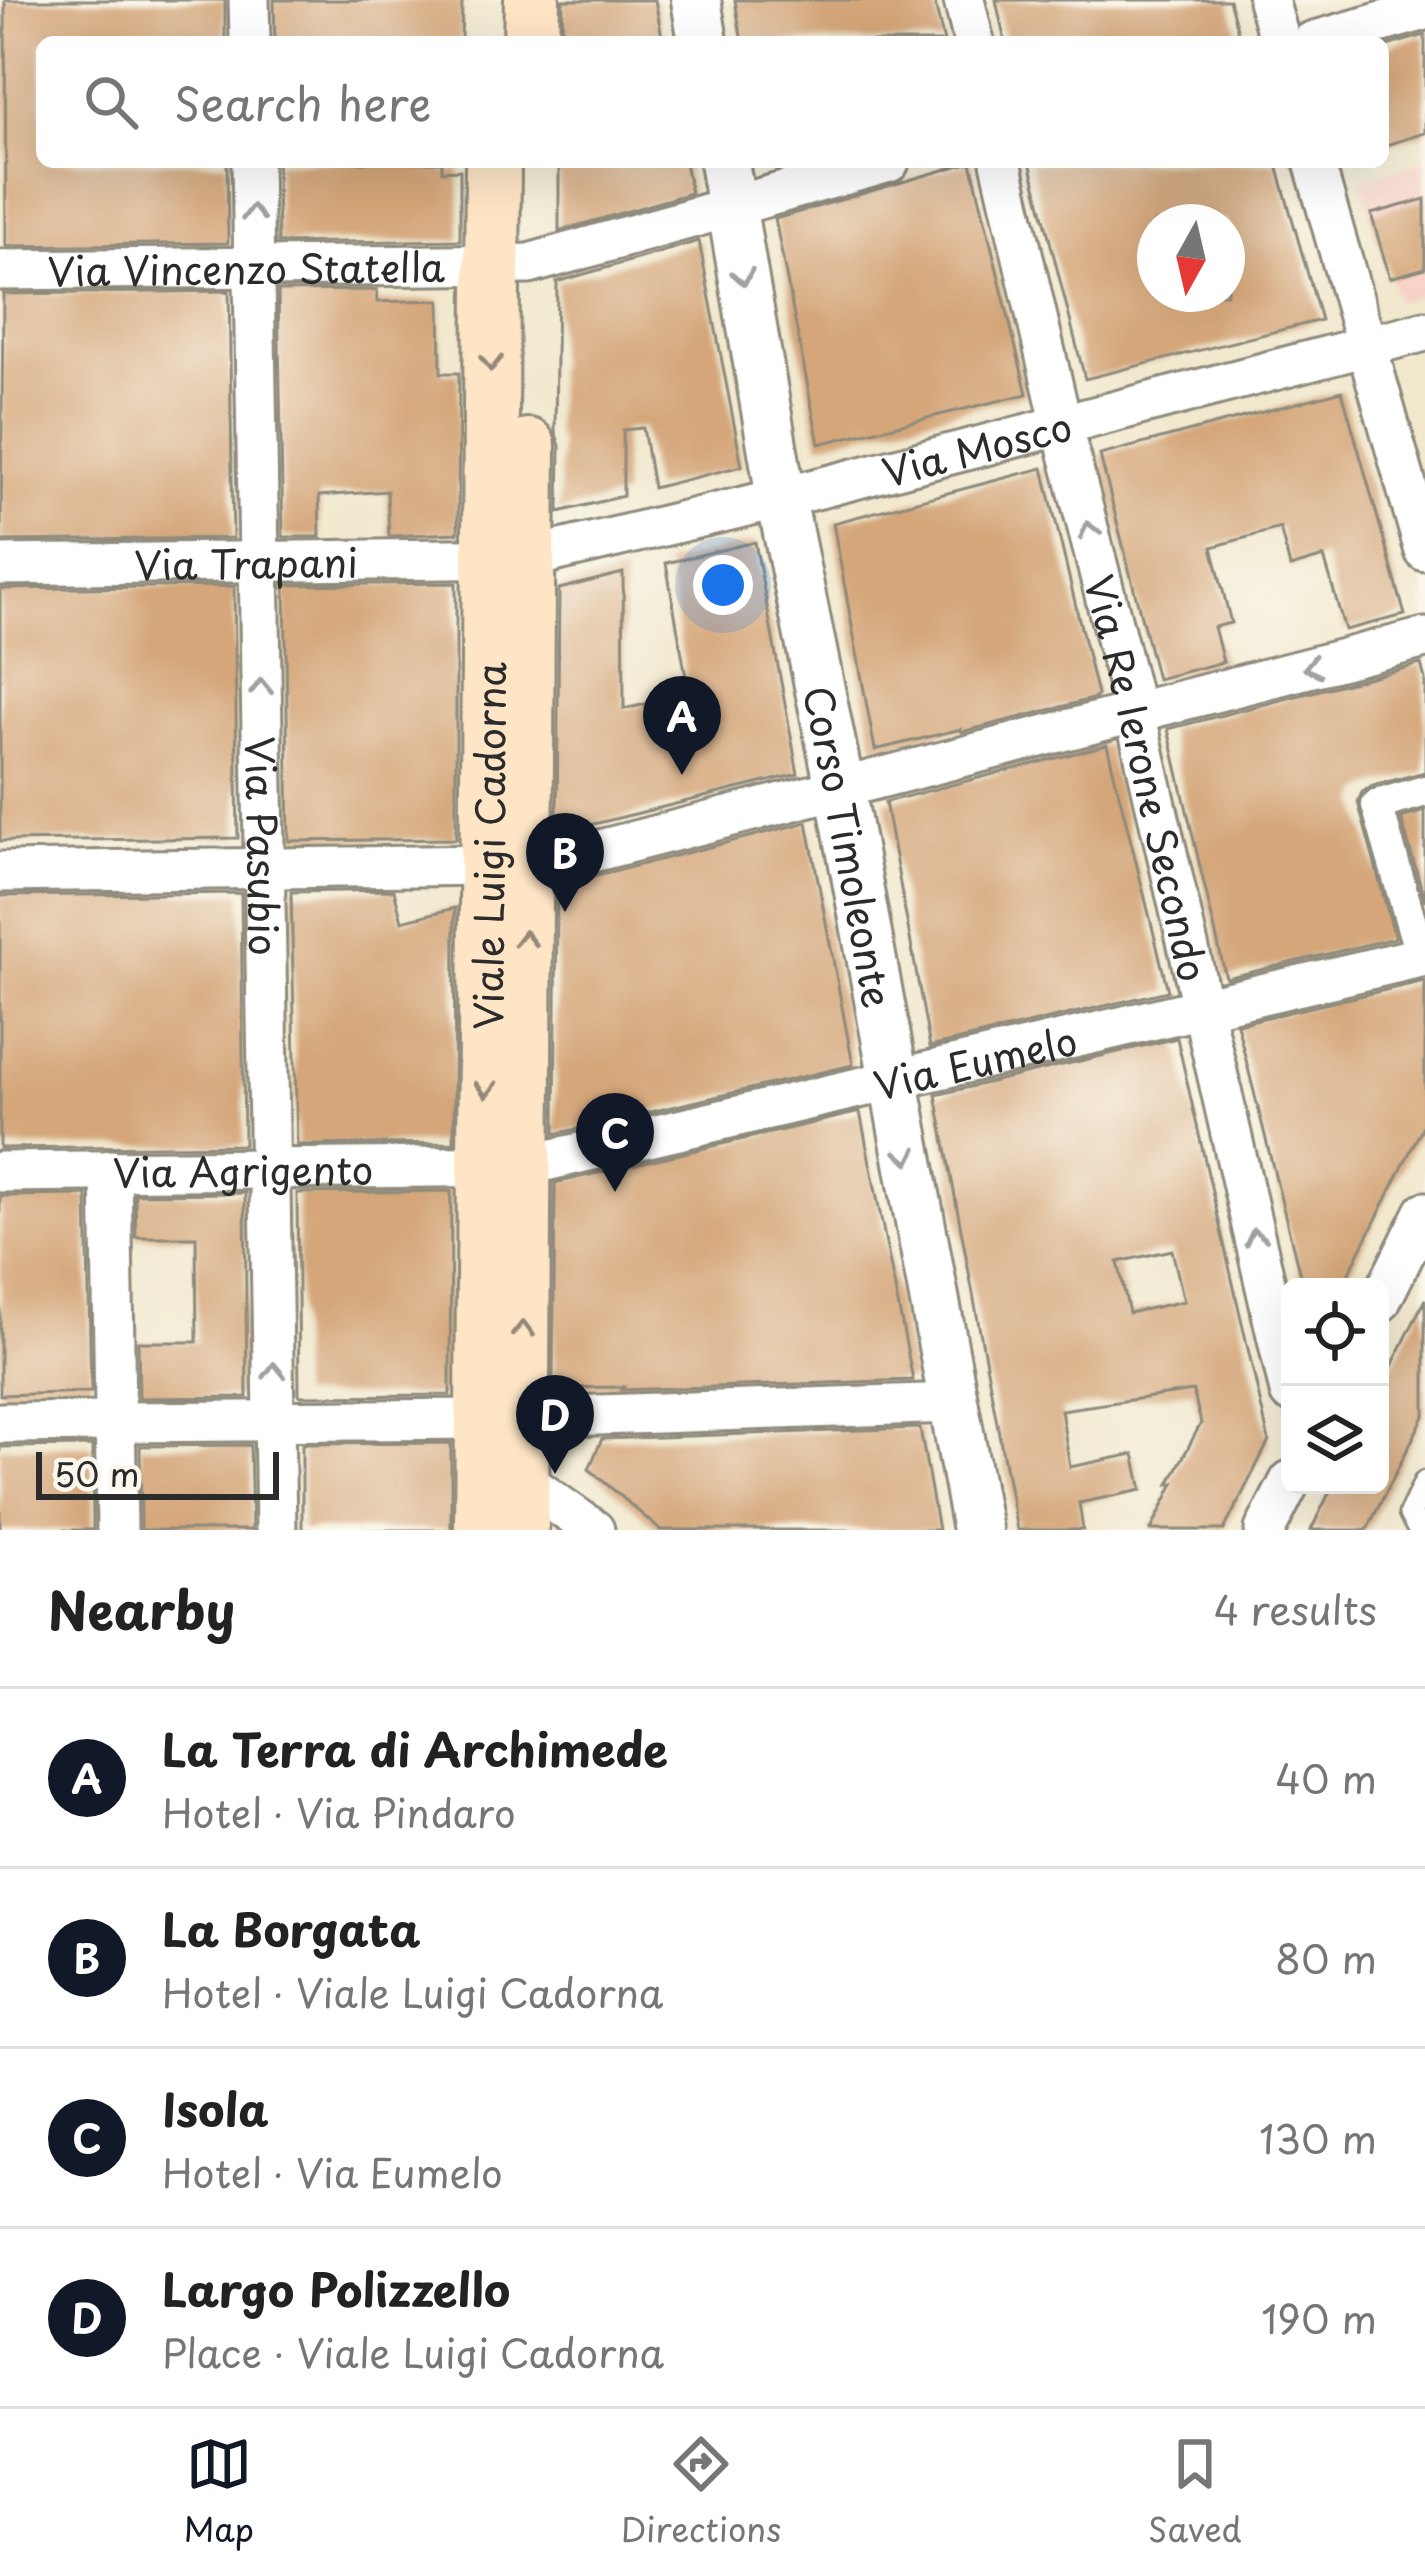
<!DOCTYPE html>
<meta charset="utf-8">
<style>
:root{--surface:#fff;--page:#f6f6f6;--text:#222;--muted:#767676;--line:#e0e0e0;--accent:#111827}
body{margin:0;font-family:"Playpen Sans",sans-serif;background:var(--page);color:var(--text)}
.controls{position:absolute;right:36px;bottom:36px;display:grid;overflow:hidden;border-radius:18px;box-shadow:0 12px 48px #0002}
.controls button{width:108px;height:108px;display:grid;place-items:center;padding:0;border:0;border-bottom:3px solid var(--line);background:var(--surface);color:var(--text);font:60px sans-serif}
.compass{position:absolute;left:1137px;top:204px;width:108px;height:108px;border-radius:50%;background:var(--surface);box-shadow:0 12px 48px #0002;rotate:188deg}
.scale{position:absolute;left:36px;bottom:30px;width:243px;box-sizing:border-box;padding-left:12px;border:6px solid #2b2b2b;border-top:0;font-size:33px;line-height:42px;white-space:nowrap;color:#2b2b2b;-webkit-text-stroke:9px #fbf7ec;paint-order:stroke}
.you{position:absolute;left:723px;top:585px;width:42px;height:42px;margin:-30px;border:9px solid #fff;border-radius:50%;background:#1a73e8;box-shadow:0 0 0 18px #1a73e833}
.badge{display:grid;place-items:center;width:78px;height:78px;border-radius:50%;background:var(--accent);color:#fff;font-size:39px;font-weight:700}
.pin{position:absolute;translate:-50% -99px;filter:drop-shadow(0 3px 6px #0008)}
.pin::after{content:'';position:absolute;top:63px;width:42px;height:36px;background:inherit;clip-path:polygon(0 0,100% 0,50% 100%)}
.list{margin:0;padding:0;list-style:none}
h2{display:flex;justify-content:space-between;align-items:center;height:156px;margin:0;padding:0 48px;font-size:51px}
h2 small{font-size:39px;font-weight:400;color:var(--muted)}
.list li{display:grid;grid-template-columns:78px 1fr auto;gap:36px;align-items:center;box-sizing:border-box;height:180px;padding:0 48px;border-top:3px solid var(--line)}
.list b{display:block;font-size:45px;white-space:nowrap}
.list p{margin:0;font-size:39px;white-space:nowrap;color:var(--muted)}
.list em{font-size:39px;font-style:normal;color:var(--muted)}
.icon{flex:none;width:66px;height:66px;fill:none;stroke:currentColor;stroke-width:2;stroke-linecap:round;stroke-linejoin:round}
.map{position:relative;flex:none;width:1425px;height:1530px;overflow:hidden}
.search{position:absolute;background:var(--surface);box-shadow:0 12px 48px #0002;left:36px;right:36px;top:36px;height:132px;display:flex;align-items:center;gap:30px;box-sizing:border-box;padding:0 42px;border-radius:18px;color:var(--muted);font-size:45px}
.sheet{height:876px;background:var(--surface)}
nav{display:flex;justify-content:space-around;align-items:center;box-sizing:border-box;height:168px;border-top:3px solid var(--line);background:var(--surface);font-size:33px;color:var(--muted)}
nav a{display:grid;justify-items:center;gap:6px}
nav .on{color:var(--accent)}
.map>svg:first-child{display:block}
</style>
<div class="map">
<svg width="1425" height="1530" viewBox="0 0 1425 1530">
<rect width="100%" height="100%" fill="#fbf7ec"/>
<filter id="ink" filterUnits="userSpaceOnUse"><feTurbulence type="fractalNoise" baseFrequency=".00833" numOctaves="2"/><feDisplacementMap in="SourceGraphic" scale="24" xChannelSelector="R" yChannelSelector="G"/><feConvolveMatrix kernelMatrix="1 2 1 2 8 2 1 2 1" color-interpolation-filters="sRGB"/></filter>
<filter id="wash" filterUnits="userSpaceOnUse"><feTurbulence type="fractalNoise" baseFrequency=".004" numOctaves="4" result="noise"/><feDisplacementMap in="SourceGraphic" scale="48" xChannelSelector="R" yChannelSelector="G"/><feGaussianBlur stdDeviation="2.7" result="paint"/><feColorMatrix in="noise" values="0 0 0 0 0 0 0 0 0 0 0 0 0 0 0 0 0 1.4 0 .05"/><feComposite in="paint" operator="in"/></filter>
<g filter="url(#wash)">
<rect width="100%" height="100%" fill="#f1e8ce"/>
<polygon fill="#f7d1c7" points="1425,161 1425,294 1397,302 1361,179"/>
<g id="blocks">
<g fill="#d4a679" fill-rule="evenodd">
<polygon points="5,0 225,0 225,42 42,42 42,162 227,162 228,243 6,246"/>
<polygon points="274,0 462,0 461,42 275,42"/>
<polygon points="563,0 655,0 663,42 562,42"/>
<polygon points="735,0 934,0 944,42 742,42"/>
<polygon points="996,0 1229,0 1238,32 1206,42 1005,42"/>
<polygon points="1425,35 1425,133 1383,146 1383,47"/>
<polygon points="277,162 442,162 442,171 460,170 460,240 278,243"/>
<polygon points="559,162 685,162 691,193 559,231"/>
<polygon points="971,162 1027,394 819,444 775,219"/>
<path d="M 1030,162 L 1276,162 L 1321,320 L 1085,379 ZM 1155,222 L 1227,222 L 1227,294 L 1155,294 Z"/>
<polygon points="1425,199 1425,268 1390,278 1371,214"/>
<polygon points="699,241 742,466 653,488 643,428 623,430 623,496 559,512 560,446 555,431 557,282"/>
<polygon points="377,290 377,302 440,300 441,373 459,373 458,533 389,536 387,491 319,496 320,537 283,537 278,291"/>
<polygon points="229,291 233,538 1,541 3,294"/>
<polygon points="1342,391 1405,615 1345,630 1324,557 1290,567 1280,528 1212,547 1231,623 1214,627 1223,662 1157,679 1100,455"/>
<polygon points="1043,468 1097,695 1096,698 962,732 961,729 875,750 833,523"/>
<polygon points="755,542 798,774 557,833 559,589 623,573 624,709 689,694 666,563"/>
<polygon points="456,583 456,839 289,841 285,585"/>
<polygon points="234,586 238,838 0,841 0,589"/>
<polygon points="1421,664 1425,679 1425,772 1372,786 1362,792 1358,802 1395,938 1226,978 1168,729"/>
<polygon points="1107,745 1168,991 930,1047 885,802"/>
<polygon points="1425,811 1425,901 1401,818"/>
<polygon points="807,822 853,1065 555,1134 557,886"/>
<polygon points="394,890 402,921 455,908 454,1143 297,1145 291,892"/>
<polygon points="241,893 244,1145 0,1148 0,896"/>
<polygon points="1425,981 1425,1122 1342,1287 1303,1287 1237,1024"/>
<path d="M 1177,1038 L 1269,1441 L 1224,1530 L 1151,1530 L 1174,1483 L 1169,1484 L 1201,1423 L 1193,1391 L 1061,1410 L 1070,1467 L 1134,1454 L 1142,1490 L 1079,1503 L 1083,1530 L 1017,1530 L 936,1095 ZM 1172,1250 L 1184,1301 L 1129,1313 L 1118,1262 Z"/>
<polygon points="860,1112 913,1380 622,1390 624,1387 553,1388 555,1183"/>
<polygon points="451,1191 450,1395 301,1396 299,1394 297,1193"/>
<polygon points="245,1193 247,1397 139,1398 138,1342 197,1342 196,1237 136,1237 135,1194"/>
<polygon points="87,1195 91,1392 0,1395 0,1196"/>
<polygon points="1425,1299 1425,1414 1367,1530 1311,1530 1333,1485 1380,1485 1380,1390"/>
<polygon points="920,1428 938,1530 660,1530 589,1469 602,1439"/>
<polygon points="451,1443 451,1530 302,1530 302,1444"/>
<polygon points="250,1445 252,1530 141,1530 140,1446"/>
<polygon points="92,1446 93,1530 0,1530 0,1447"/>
</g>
</g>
</g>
<g filter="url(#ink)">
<use href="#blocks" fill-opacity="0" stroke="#8e8a7c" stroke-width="3"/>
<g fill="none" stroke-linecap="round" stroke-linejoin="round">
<g stroke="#8e8a7c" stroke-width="27">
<polyline id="service" points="1419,1530 1410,1514 1425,1482"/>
</g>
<g stroke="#8e8a7c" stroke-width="36">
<polyline id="pedestrian" points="1421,957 1377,805 1425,791"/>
</g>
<g stroke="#8e8a7c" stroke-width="45">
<g id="minor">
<polyline points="249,0 250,42"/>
<polyline points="964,0 974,42"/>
<polyline points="1268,0 1280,42"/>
<polyline points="1312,42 1425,10"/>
<path id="s1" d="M 252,162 L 276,1530"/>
<path id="s2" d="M 1001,162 L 1062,426 L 1135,713 L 1290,1392"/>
<polyline points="1314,162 1425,551"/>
<path id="s3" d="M 0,270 L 529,264 L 889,162"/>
<path id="s4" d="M 0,565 L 528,558 L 781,498 L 1425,331"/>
<polyline points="0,872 487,865 526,869 1425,638"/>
<polyline points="111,1170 117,1530"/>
<path id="s5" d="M 0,1172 L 524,1166 L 1425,956"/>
<polyline points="1380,1302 1425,1212"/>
<polyline points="0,1423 483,1419 954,1403"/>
<polyline points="502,1479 522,1479 594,1530"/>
<polyline points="1265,1530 1290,1481"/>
</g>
</g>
<g stroke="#8e8a7c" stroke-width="54">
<g id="tertiary">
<polyline points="696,0 703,42"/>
<path id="s6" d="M 724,162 L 781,498 L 840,788 L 977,1530"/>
</g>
</g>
<g stroke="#8e8a7c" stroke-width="60">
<g id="secondary">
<polyline points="531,42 532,0"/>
<path id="s7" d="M 482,1530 L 493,162"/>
<polyline points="521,1530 528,446"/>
</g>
</g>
<use href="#service" stroke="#fff" stroke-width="21"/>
<use href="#pedestrian" stroke="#fff" stroke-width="30"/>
<use href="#minor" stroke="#fff" stroke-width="39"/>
<use href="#tertiary" stroke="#fff" stroke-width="48"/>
<use href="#secondary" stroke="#fde5c5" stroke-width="54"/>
</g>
<defs><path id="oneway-chevron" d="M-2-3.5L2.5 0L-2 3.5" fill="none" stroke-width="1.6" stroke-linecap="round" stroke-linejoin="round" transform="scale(3)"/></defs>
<g stroke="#a0a0a0">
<use href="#oneway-chevron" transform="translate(253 213) rotate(-91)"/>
<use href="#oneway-chevron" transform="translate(743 277) rotate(80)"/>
<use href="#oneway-chevron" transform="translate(1089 530) rotate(-104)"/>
<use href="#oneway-chevron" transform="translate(1312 667) rotate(166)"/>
<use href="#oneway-chevron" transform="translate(261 687) rotate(-91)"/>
<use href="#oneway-chevron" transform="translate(907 1156) rotate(79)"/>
<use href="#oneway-chevron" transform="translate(1255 1237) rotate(-103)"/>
<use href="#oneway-chevron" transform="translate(274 1371) rotate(-91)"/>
</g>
<g stroke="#948878">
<use href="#oneway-chevron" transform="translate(491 363) rotate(90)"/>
<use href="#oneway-chevron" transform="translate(525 939) rotate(-90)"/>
<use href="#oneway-chevron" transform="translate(486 1089) rotate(90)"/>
<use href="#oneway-chevron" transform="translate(523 1329) rotate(-89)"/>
</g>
</g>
<g text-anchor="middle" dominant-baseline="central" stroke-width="12" stroke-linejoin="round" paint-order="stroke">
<g font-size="39" fill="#2b2b2b" stroke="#fbf7ec">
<text stroke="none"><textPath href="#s3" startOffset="246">Via Vincenzo Statella</textPath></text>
<text stroke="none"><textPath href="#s4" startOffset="990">Via Mosco</textPath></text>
<text stroke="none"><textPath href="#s4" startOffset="246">Via Trapani</textPath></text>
<text stroke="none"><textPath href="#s2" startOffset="633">Via Re Ierone Secondo</textPath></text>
<text stroke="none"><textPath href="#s1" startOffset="684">Via Pasubio</textPath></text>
<text stroke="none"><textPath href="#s7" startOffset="684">Viale Luigi Cadorna</textPath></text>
<text stroke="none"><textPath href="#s6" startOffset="696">Corso Timoleonte</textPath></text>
<text stroke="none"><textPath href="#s5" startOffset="987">Via Eumelo</textPath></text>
<text stroke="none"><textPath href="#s5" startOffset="243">Via Agrigento</textPath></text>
</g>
</g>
</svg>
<div class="controls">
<button><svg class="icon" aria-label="locate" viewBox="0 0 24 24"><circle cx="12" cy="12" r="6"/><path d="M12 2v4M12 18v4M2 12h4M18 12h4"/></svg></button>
<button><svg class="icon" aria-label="layers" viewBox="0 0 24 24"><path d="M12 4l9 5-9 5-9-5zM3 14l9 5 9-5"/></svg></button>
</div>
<svg class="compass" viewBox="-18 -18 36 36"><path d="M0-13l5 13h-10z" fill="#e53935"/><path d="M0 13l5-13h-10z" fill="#767676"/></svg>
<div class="scale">50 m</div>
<div class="you"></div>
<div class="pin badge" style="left:682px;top:775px">A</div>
<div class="pin badge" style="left:565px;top:912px">B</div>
<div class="pin badge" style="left:615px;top:1192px">C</div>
<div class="pin badge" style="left:555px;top:1474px">D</div>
<div class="search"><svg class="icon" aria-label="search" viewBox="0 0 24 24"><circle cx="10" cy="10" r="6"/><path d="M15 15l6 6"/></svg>Search here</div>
</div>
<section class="sheet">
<h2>Nearby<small>4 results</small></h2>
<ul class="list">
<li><span class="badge">A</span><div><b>La Terra di Archimede</b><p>Hotel · Via Pindaro</p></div><em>40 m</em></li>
<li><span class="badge">B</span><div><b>La Borgata</b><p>Hotel · Viale Luigi Cadorna</p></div><em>80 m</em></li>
<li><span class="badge">C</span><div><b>Isola</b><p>Hotel · Via Eumelo</p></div><em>130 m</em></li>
<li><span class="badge">D</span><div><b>Largo Polizzello</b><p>Place · Viale Luigi Cadorna</p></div><em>190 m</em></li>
</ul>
</section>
<nav>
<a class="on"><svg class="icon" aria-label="map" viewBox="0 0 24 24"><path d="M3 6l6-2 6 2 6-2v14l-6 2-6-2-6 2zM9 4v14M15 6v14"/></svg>Map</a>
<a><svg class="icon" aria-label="directions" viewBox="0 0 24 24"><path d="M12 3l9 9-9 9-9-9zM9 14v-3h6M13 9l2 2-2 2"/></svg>Directions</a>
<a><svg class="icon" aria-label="saved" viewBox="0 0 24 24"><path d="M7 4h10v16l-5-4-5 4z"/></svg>Saved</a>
</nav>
